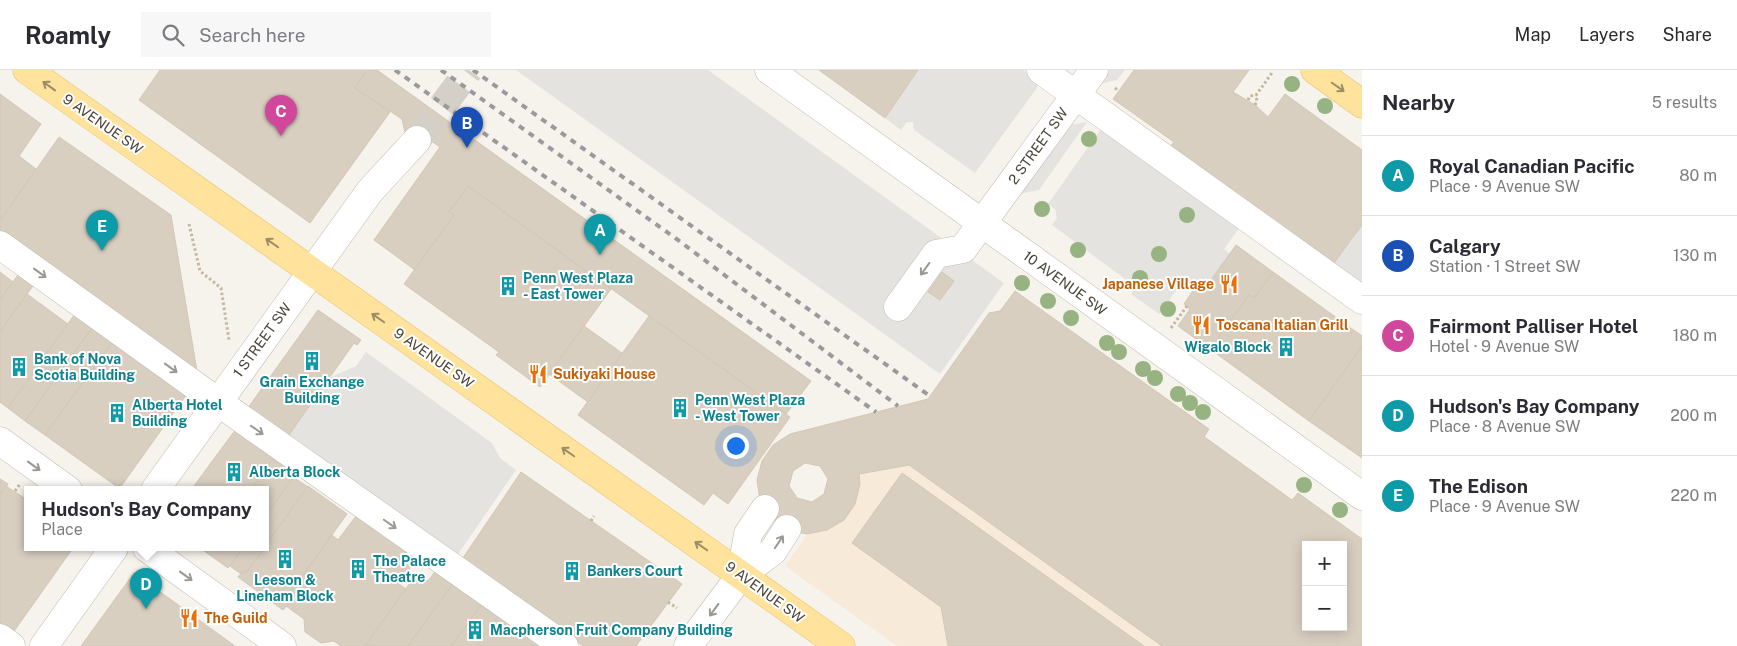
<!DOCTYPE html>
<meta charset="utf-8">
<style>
:root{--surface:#fff;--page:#f7f7f7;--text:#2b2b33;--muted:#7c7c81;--line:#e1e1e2;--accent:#fc3f1d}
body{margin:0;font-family:"Public Sans",sans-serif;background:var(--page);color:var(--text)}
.controls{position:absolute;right:15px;bottom:15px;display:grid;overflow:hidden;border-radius:0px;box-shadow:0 2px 12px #0003}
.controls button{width:45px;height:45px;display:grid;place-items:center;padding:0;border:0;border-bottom:1px solid var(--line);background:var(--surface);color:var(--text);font:25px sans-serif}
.you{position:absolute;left:735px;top:375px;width:18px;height:18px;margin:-12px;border:4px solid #fff;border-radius:50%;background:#1a73e8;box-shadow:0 0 0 8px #1a73e833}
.badge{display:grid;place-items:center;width:32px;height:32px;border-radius:50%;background:var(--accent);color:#fff;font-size:16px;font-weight:700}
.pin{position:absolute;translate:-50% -41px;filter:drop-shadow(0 1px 2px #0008)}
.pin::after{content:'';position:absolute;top:26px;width:18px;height:15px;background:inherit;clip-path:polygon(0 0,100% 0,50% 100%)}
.popup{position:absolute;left:24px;top:416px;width:245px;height:65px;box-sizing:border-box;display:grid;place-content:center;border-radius:0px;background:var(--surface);filter:drop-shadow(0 1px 4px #0005);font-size:16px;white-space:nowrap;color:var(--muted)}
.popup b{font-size:19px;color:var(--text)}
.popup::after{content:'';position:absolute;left:50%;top:100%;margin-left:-10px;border:10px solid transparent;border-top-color:var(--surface)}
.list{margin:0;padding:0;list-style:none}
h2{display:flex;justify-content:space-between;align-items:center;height:65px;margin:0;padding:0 20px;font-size:21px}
h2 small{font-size:16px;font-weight:400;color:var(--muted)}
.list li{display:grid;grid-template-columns:32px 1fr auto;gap:15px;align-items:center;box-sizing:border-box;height:80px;padding:0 20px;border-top:1px solid var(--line)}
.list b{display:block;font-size:19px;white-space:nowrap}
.list p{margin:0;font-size:16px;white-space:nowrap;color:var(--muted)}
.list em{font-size:16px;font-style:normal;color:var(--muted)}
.icon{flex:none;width:28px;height:28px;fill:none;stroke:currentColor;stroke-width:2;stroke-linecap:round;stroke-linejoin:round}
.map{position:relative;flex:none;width:1362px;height:576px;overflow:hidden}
header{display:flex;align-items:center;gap:30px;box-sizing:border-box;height:70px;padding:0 25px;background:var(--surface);border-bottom:1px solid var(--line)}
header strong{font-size:24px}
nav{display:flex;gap:28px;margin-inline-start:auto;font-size:18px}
.search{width:350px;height:45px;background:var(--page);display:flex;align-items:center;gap:12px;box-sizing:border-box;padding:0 18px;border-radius:0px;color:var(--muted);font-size:19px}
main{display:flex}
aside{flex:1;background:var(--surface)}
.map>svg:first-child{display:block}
</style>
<header>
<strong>Roamly</strong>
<div class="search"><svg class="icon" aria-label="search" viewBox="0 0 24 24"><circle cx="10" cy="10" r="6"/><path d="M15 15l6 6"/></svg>Search here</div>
<nav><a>Map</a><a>Layers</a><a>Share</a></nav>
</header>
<main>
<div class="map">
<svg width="1362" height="576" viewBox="0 0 1362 576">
<rect width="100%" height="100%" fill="#f6f3ec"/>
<polygon fill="#f7ead8" points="874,370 1162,576 897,576 785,496"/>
<g fill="#e5e3e0">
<polygon points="516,0 708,0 1004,213 940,304"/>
<polygon points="918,0 1023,0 1039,11 1037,18 975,103 914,60 913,52 907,52 901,60 885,48"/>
<polygon points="1109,0 1125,0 1117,10 1099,14"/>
<polygon points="1087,52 1039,120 1020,124 1070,55"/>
<polygon points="1103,56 1240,157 1224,179 1230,184 1203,221 1196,216 1180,215 1159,244 1131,224 1136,217 1052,155 1057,148 1055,139 1048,134"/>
<polygon points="1362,155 1362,217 1332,196"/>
<polygon points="366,282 492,373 500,388 516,400 456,487 288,367 331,307 356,296"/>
</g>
<g fill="#d8cfc1" stroke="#d3c7b4" fill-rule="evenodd">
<polygon points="160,0 367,0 355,18 390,42 310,153 139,30"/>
<polygon points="368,0 377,0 811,311 786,344 468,116 449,142 454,145 415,200 374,170 440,77 427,68 410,67 405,62 402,49 355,18"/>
<polygon points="819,0 918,0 885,48"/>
<polygon points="1134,0 1249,0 1233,22 1255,35 1268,47 1285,24 1362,80 1362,155 1334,193 1185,86 1183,90 1168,79 1174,72 1113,29"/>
<polygon points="0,24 41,54 19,86 36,99 0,151"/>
<polygon points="59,67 171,145 197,301 0,162 0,151"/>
<polygon points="468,116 611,219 540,317 496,285 499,282 404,214 454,145 449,142"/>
<polygon points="1236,175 1273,202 1254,228 1249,225 1210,279 1178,256 1190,239 1184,234 1196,216 1203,221"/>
<polygon points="0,202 13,212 0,230"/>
<polygon points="20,202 35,213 0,262 0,230"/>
<polygon points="942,202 954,211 940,230 928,222"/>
<polygon points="1273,202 1362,266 1362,276 1309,351 1210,279 1249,225 1254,228"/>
<path d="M 1015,221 L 1209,359 L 1204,367 L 1206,368 L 1292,430 L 1298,423 L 1362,469 L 1362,576 L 1162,576 L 909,395 L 859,404 L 860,414 L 855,434 L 844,450 L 827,460 L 807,464 L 797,462 L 779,454 L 771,447 L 760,430 L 757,410 L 762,391 L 773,375 L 790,364 L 928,329 L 989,243 L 1000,241 ZM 805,393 L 820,396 L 828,409 L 824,424 L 812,432 L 797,428 L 789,416 L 793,401 ZM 1306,475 L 1343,475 L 1343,557 L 1306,557 Z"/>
<polygon points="27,224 68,254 8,338 0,332 0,262"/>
<polygon points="318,240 361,270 357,275 354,273 289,365 245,342"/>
<polygon points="77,241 95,254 25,351 8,338"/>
<polygon points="649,246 790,347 728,434 713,423 704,435 578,345"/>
<polygon points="95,254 115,268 45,365 25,351"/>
<polygon points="584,256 622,283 588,332 549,304"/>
<polygon points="115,268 189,321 122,415 116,416 45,365"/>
<polygon points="1362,276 1362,388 1309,351"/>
<polygon points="236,359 277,383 251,420 191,420"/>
<polygon points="277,383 299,399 265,447 265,420 251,420"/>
<polygon points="521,402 682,514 636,576 583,576 463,488"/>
<polygon points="902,403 1144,576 948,576 941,537 852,473"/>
<polygon points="293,407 308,417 265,477 265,447"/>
<polygon points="0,409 8,414 0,425"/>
<polygon points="6,416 27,430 27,478 73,478 12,564 0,555 0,425"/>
<polygon points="308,416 347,444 285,530 289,533 283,540 238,507 243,501 246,503"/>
<polygon points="359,442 419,485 399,514 406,519 365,576 341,576 334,571 321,573 305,562 304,549 286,536 289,533 285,530 332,465 338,470"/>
<polygon points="200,478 210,478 207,483"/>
<polygon points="210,478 243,478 228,498 207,483"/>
<polygon points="243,478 264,478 246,503 243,501 241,504 230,496"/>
<polygon points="437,499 454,512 408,576 365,576 417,503 428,511"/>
<polygon points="134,503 235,576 81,576"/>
<polygon points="454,512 483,532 451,576 408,576"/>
<polygon points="483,532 500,544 477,576 451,576"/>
<polygon points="500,544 545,576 477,576"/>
</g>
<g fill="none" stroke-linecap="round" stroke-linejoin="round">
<polyline stroke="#d4d0c8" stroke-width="28" stroke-dasharray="28 14" stroke-linecap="butt" points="417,70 469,0"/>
<g stroke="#c2bbae" stroke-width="29">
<g id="minor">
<polyline points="769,0 1362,426"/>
<polyline points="1041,0 1362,230"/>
<polyline points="0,175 218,332 564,576"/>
<polyline points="898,237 936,184 963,179 1094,0"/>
<polyline points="0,371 68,420"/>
<polyline points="155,420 370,121 417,70"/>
<polyline points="147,478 282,576"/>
<polyline points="741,505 748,464 765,439"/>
<polyline points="0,568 11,576"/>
<polyline points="44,576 114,478"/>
<polyline points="688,576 741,505 773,481 787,459"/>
</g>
</g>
<g stroke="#e6c16a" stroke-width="29">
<g id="major">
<polyline points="27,0 841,576"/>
<polyline points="1315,0 1362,34"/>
</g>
</g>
<g stroke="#c4b79f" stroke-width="3" stroke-dasharray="2.5 2.5" stroke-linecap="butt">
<polyline points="1115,18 1119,21"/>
<polyline points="1248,30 1250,26 1256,25 1272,3"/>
<polyline points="1255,35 1257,31 1256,25"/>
<polyline points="189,154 200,201 221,218 229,270"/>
<polyline points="1171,258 1187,236"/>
<polyline points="15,421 20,414"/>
<polyline points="591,451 594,446"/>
<polyline points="668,532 677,538"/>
</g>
<use href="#minor" stroke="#fff" stroke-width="28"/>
<use href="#major" stroke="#ffe39c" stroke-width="28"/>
<g stroke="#9a9a9a" stroke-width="4" stroke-dasharray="6 6" stroke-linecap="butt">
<polyline points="395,0 876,342"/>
<polyline points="441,0 678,170 898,336"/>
<polyline points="473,0 930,326"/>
</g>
</g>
<g fill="#97b381">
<circle cx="1292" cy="14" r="8"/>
<circle cx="1325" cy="36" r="8"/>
<circle cx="1089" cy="69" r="8"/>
<circle cx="1042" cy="139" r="8"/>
<circle cx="1187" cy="145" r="8"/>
<circle cx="1078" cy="180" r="8"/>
<circle cx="1159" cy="184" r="8"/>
<circle cx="1140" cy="208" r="8"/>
<circle cx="1022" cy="213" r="8"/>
<circle cx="1048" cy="231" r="8"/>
<circle cx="1168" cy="239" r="8"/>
<circle cx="1071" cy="248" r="8"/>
<circle cx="1107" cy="273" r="8"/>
<circle cx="1119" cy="282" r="8"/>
<circle cx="1143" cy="299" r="8"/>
<circle cx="1155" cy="308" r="8"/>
<circle cx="1178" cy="324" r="8"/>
<circle cx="1190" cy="333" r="8"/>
<circle cx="1203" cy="342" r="8"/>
<circle cx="1304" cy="415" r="8"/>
<circle cx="1340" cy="440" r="8"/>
</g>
<defs><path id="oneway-shaft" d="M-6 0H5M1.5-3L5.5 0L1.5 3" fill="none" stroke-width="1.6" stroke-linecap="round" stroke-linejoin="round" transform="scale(1.25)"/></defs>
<g stroke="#9c8c66">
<use href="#oneway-shaft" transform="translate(49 16) rotate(-144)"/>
<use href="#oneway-shaft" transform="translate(1338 17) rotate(35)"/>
<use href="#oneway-shaft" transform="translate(272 173) rotate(-145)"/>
<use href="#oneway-shaft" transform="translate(378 248) rotate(-145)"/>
<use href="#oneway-shaft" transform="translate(568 382) rotate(-145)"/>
<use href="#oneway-shaft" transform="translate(701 476) rotate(-145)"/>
</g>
<g stroke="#9c9892">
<use href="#oneway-shaft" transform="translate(925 199) rotate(126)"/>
<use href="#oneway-shaft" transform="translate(40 203) rotate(36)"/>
<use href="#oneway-shaft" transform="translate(171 298) rotate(36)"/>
<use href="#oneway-shaft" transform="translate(257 360) rotate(35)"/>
<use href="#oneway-shaft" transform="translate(34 396) rotate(36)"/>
<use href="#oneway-shaft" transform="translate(390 454) rotate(35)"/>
<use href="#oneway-shaft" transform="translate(779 472) rotate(-56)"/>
<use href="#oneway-shaft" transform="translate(186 506) rotate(36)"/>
<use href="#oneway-shaft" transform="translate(714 540) rotate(126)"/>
</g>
<defs>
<g id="restaurant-bare" transform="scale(1.5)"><path d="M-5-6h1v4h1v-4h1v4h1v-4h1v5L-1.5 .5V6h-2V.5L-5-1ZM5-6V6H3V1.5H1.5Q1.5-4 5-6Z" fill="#e8710a" stroke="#fff" stroke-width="2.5" paint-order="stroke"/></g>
<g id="building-bare" transform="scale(1.5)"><path d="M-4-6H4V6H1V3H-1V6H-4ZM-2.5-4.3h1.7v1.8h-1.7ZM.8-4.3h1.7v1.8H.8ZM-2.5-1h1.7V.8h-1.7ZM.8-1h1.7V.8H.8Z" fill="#0f9aa8" stroke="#fff" stroke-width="2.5" paint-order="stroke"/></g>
</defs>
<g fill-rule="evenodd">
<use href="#restaurant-bare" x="1229" y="214"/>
<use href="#building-bare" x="508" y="216"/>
<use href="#restaurant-bare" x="1201" y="255"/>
<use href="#building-bare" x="1286" y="277"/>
<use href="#building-bare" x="312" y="291"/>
<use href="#building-bare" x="19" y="297"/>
<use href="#restaurant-bare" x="538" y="304"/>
<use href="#building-bare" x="680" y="338"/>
<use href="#building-bare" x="117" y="343"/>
<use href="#building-bare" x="234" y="402"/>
<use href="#building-bare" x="285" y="489"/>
<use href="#building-bare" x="358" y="499"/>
<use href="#building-bare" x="572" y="501"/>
<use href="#restaurant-bare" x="189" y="548"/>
<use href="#building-bare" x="475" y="560"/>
</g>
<g text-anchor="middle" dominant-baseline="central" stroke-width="4" stroke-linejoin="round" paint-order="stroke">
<g font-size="14" fill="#4b4439" stroke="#fff">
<text transform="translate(103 54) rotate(35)">9 AVENUE SW</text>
<text transform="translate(1038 76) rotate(-54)">2 STREET SW</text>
<text transform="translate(1065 213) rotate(36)">10 AVENUE SW</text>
<text transform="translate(262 270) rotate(-54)">1 STREET SW</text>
<text transform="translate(434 288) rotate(35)">9 AVENUE SW</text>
<text transform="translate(765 522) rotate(36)">9 AVENUE SW</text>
</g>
<g font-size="14" font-weight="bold" fill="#0d838f" stroke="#fff" text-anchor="start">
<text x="523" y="208">Penn West Plaza<tspan x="523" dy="16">- East Tower</tspan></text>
<text x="1271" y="277" text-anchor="end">Wigalo Block</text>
<text x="34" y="289">Bank of Nova<tspan x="34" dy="16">Scotia Building</tspan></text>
<text x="312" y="312" text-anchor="middle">Grain Exchange<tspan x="312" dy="16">Building</tspan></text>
<text x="695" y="330">Penn West Plaza<tspan x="695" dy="16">- West Tower</tspan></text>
<text x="132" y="335">Alberta Hotel<tspan x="132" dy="16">Building</tspan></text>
<text x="249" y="402">Alberta Block</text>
<text x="373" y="491">The Palace<tspan x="373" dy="16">Theatre</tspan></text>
<text x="587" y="501">Bankers Court</text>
<text x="285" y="510" text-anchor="middle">Leeson &amp;<tspan x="285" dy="16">Lineham Block</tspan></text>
<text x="490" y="560">Macpherson Fruit Company Building</text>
</g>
<g font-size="14" font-weight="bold" fill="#c56008" stroke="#fff" text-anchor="start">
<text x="1214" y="214" text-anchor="end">Japanese Village</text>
<text x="1216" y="255">Toscana Italian Grill</text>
<text x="553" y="304">Sukiyaki House</text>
<text x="204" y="548">The Guild</text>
</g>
</g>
</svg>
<div class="controls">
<button>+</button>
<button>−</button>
</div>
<div class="you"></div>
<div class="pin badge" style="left:600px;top:185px;background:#0f9aa8">A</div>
<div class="pin badge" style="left:467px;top:78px;background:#1a4fb4">B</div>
<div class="pin badge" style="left:281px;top:66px;background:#d1479c">C</div>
<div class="pin badge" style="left:146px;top:539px;background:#0f9aa8">D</div>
<div class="popup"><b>Hudson's Bay Company</b>Place</div>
<div class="pin badge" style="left:102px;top:181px;background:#0f9aa8">E</div>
</div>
<aside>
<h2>Nearby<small>5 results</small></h2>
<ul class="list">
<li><span class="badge" style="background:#0f9aa8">A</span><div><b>Royal Canadian Pacific</b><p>Place · 9 Avenue SW</p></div><em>80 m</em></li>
<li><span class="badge" style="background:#1a4fb4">B</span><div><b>Calgary</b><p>Station · 1 Street SW</p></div><em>130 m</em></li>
<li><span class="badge" style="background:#d1479c">C</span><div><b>Fairmont Palliser Hotel</b><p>Hotel · 9 Avenue SW</p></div><em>180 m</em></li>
<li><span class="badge" style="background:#0f9aa8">D</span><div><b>Hudson's Bay Company</b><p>Place · 8 Avenue SW</p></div><em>200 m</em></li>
<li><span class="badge" style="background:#0f9aa8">E</span><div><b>The Edison</b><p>Place · 9 Avenue SW</p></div><em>220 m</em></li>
</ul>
</aside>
</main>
